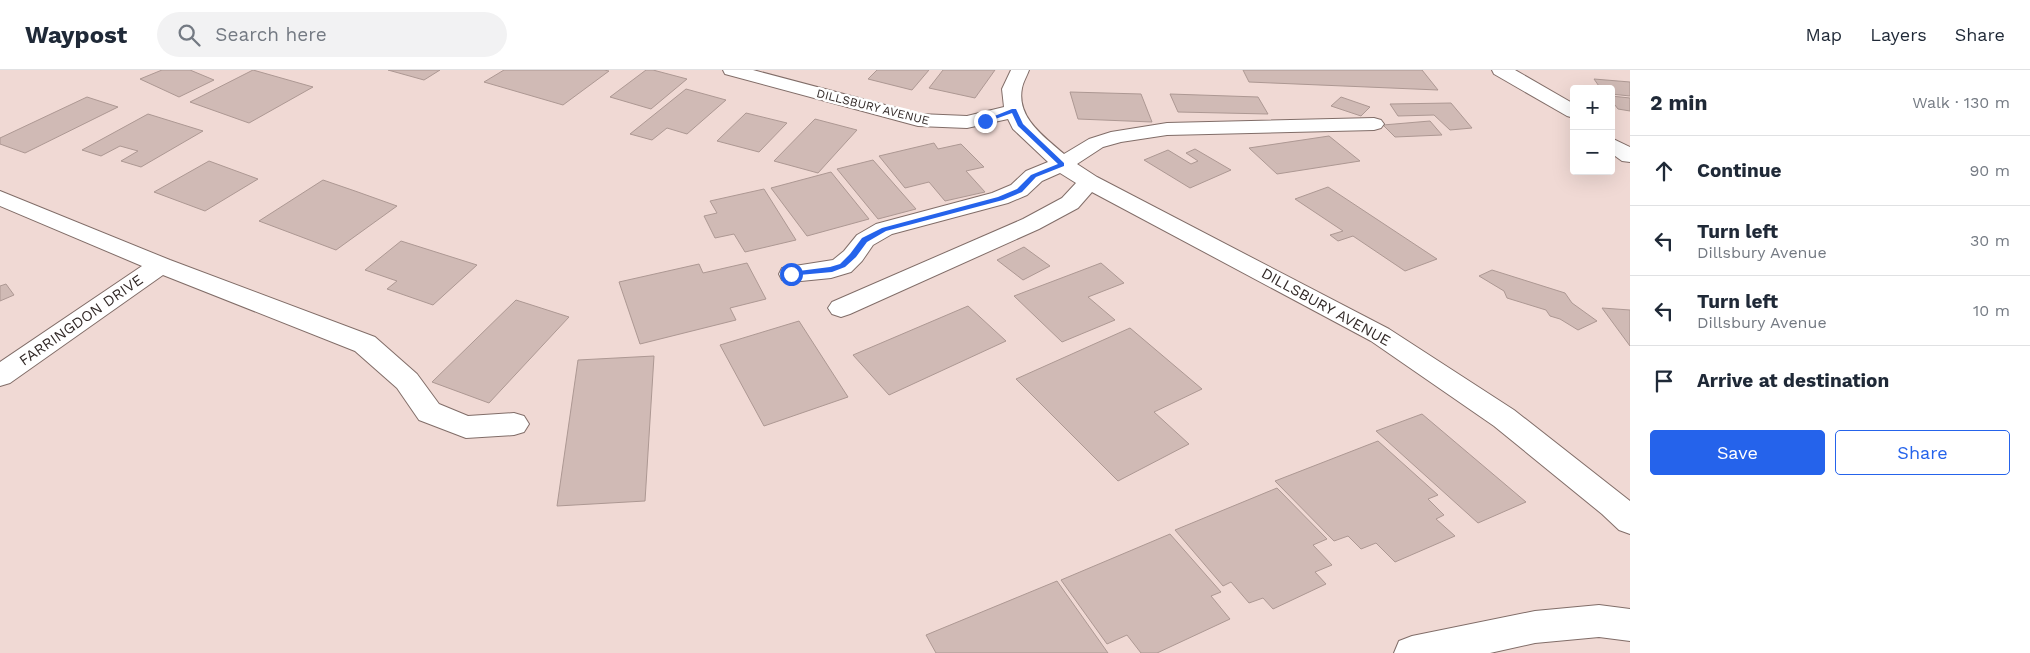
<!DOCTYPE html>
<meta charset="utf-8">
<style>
:root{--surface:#fff;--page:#f2f2f3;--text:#1f2937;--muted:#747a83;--line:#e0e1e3;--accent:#2563eb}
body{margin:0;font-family:"Work Sans",sans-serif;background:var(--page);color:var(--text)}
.controls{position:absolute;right:15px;top:15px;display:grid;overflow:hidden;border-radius:5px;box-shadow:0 5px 20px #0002}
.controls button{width:45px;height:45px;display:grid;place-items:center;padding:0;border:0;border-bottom:1px solid var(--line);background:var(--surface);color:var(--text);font:25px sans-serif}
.stop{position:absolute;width:15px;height:15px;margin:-11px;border:4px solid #2563eb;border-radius:50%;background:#fff}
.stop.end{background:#2563eb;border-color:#fff;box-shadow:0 1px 5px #0008}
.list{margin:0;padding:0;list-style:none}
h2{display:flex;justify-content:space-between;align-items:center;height:65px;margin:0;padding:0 20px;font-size:21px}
h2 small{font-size:16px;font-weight:400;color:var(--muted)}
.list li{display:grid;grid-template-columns:32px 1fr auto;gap:15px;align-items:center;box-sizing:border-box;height:70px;padding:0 20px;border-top:1px solid var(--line)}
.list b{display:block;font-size:19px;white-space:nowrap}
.list p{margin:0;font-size:16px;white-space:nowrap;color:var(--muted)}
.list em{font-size:16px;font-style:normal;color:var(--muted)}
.actions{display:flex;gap:10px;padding:15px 20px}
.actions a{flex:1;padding:11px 0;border:1px solid var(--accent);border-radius:5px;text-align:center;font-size:18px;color:var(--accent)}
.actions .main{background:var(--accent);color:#fff}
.icon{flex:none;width:28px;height:28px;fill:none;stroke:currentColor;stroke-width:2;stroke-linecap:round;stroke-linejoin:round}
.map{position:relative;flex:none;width:1630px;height:583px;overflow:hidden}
header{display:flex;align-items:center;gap:30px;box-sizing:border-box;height:70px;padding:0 25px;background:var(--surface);border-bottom:1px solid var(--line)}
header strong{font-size:24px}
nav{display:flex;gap:28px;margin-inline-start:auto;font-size:18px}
.search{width:350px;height:45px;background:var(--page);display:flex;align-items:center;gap:12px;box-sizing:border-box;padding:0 18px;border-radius:28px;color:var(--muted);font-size:19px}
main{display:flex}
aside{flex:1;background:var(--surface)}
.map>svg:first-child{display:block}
</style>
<header>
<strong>Waypost</strong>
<div class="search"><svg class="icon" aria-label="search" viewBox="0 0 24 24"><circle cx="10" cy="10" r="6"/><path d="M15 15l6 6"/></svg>Search here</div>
<nav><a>Map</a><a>Layers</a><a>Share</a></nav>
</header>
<main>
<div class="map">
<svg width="1630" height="583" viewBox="0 0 1630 583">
<rect width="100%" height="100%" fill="#f0d9d4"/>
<g fill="#d0bab5" stroke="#ad9893">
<polygon points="162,0 190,0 214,10 179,27 140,9"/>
<polygon points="253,0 313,17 249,53 190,32"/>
<polygon points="388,0 440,0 424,10"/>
<polygon points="504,0 604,0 609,1 563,35 484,12"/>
<polygon points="646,0 653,0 687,9 651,39 610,27"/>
<polygon points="877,0 929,0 912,20 868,9"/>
<polygon points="943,0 995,0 975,28 929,18"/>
<polygon points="1243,0 1422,0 1438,20 1249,12"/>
<polygon points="1594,9 1630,12 1630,26 1611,24 1611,19 1601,19"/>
<polygon points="686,19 726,30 687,64 667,58 652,70 630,64"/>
<polygon points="1070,22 1141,24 1152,52 1078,49"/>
<polygon points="1170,24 1258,27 1268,44 1178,42"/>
<polygon points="1611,26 1630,28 1630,41 1618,39 1611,30"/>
<polygon points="87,27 118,37 25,83 0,74 0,68"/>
<polygon points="1341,27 1370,37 1361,46 1331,36"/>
<polygon points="1451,33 1472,58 1450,60 1434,45 1398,46 1390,34"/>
<polygon points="746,43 787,53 759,82 717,71"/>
<polygon points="148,44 203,61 141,97 121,91 138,81 120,76 101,86 82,80"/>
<polygon points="815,49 857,60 818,103 774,91"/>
<polygon points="1430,51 1442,65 1395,67 1383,55"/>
<polygon points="1329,66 1360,91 1277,104 1249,78"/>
<polygon points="934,73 938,79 961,74 984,97 966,101 985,122 945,131 929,112 905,118 879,86"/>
<polygon points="1195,79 1231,100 1190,118 1144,90 1168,80 1191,94 1198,91 1186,83"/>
<polygon points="873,90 916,139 878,149 837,99"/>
<polygon points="209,91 258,109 205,141 154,122"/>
<polygon points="831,102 869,149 807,166 771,118"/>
<polygon points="323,110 355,121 397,136 336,180 259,151"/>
<polygon points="1328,117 1437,189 1405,201 1353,166 1338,171 1330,165 1343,161 1295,129"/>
<polygon points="764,119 796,170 745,182 734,164 715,168 704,146 717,143 710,131"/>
<polygon points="401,171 477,195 433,235 387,219 397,211 365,200"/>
<polygon points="1024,177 1050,196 1023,210 997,190"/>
<polygon points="747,193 766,229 730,238 736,250 640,274 619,212 699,194 703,203"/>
<polygon points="1101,193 1124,213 1088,227 1115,250 1062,272 1014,226"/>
<polygon points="1492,200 1565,223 1572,233 1597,251 1578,260 1560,249 1550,246 1546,240 1507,228 1504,221 1479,206"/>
<polygon points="6,214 14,225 0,231 0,216"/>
<polygon points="516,230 569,247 489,333 432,312"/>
<polygon points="968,236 1006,271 889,325 853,285"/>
<polygon points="1602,238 1630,240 1630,276"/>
<polygon points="799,251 848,327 764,356 720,275"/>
<polygon points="1130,258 1202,319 1154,342 1189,374 1118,411 1016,309"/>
<polygon points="654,286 645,431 557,436 578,290"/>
<polygon points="1422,344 1526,432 1478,453 1376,361"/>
<polygon points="1378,371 1438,425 1428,429 1444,445 1436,449 1455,466 1395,492 1376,473 1361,479 1348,466 1334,471 1275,411"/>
<polygon points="1277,418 1327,469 1313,475 1332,495 1315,502 1326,514 1273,539 1263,528 1249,533 1231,512 1223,516 1175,460"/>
<polygon points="1170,464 1221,522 1211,526 1230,549 1157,583 1141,583 1127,565 1107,574 1061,510"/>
<polygon points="1057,511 1108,583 936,583 926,565"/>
</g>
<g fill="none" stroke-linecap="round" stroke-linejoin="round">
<g stroke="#816d68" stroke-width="2">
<g id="minor">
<path d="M 723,0 L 753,0 L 919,44 L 967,46 L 1004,37 L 1002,19 L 1011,0 L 1029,0 C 1027,6 1023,12 1022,18 C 1016,48 1045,67 1064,84 L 1089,69 L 1111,62 L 1167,53 L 1374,48 L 1381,50 L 1384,54 L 1381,58 L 1374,60 L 1167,65 L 1121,72 L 1103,77 L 1077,94 L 1097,107 L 1389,259 L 1514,340 L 1630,431 L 1630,464 L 1619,460 L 1602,444 L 1494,356 L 1371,271 L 1092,122 L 1078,138 L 1039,159 L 850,244 L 841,247 L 832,244 L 828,238 L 832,232 L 1023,149 L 1062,128 L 1076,113 L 1060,103 L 1042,111 L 1027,125 L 1008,133 L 892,164 L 873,175 L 862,191 L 851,202 L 831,208 L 791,212 L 782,210 L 779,204 L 782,198 L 833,190 L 844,181 L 857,165 L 876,154 L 992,123 L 1011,115 L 1026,101 L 1048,92 L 1013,59 L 1008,49 L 967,58 L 918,56 L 725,4 Z"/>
<polygon points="1492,0 1515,0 1574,34 1574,48 1567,46 1494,4"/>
<polygon points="1611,68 1630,77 1630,92 1622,91 1611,83"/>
<polygon points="0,121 170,190 375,267 417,304 439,334 468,346 514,343 524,346 529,354 524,362 514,365 466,368 419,350 397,318 355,281 163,205 10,313 0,316 0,292 142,196 0,136"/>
<polygon points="1599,535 1630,539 1630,571 1599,567 1535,573 1490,583 1394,583 1399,571 1412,566 1535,541"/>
</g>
</g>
<use href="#minor" fill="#fff" fill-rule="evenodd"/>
</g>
<polygon fill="#2563eb" points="1012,39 1016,39 1023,54 1064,93 1064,96 1036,107 1022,122 1003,130 886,161 867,172 856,187 845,197 832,202 788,206 788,203 791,202 830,197 840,194 850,184 862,168 882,158 998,127 1017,119 1031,105 1058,94 1018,56 1012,43 987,52 982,51"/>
<g text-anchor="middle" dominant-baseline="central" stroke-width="5" stroke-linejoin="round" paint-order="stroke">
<g font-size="12" fill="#322927" stroke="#fff">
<text transform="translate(873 37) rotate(14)">DILLSBURY AVENUE</text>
</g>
<g font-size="15" fill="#322927" stroke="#fff">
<text transform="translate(1326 237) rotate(29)">DILLSBURY AVENUE</text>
<text transform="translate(81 250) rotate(-35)">FARRINGDON DRIVE</text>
</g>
</g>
</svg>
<div class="controls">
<button>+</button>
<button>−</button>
</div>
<div class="stop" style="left:791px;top:204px"></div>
<div class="stop end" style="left:985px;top:51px"></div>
</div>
<aside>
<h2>2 min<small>Walk · 130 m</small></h2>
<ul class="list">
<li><svg class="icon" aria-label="ahead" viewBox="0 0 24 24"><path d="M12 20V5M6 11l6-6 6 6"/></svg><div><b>Continue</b></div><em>90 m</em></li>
<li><svg class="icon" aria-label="left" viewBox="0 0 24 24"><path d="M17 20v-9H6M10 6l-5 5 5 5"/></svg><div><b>Turn left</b><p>Dillsbury Avenue</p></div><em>30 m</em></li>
<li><svg class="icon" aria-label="left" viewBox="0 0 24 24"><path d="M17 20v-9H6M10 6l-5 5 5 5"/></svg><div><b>Turn left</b><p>Dillsbury Avenue</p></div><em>10 m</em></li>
<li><svg class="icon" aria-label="arrive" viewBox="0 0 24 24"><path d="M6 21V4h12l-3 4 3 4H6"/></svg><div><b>Arrive at destination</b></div></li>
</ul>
<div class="actions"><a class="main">Save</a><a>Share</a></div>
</aside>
</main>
